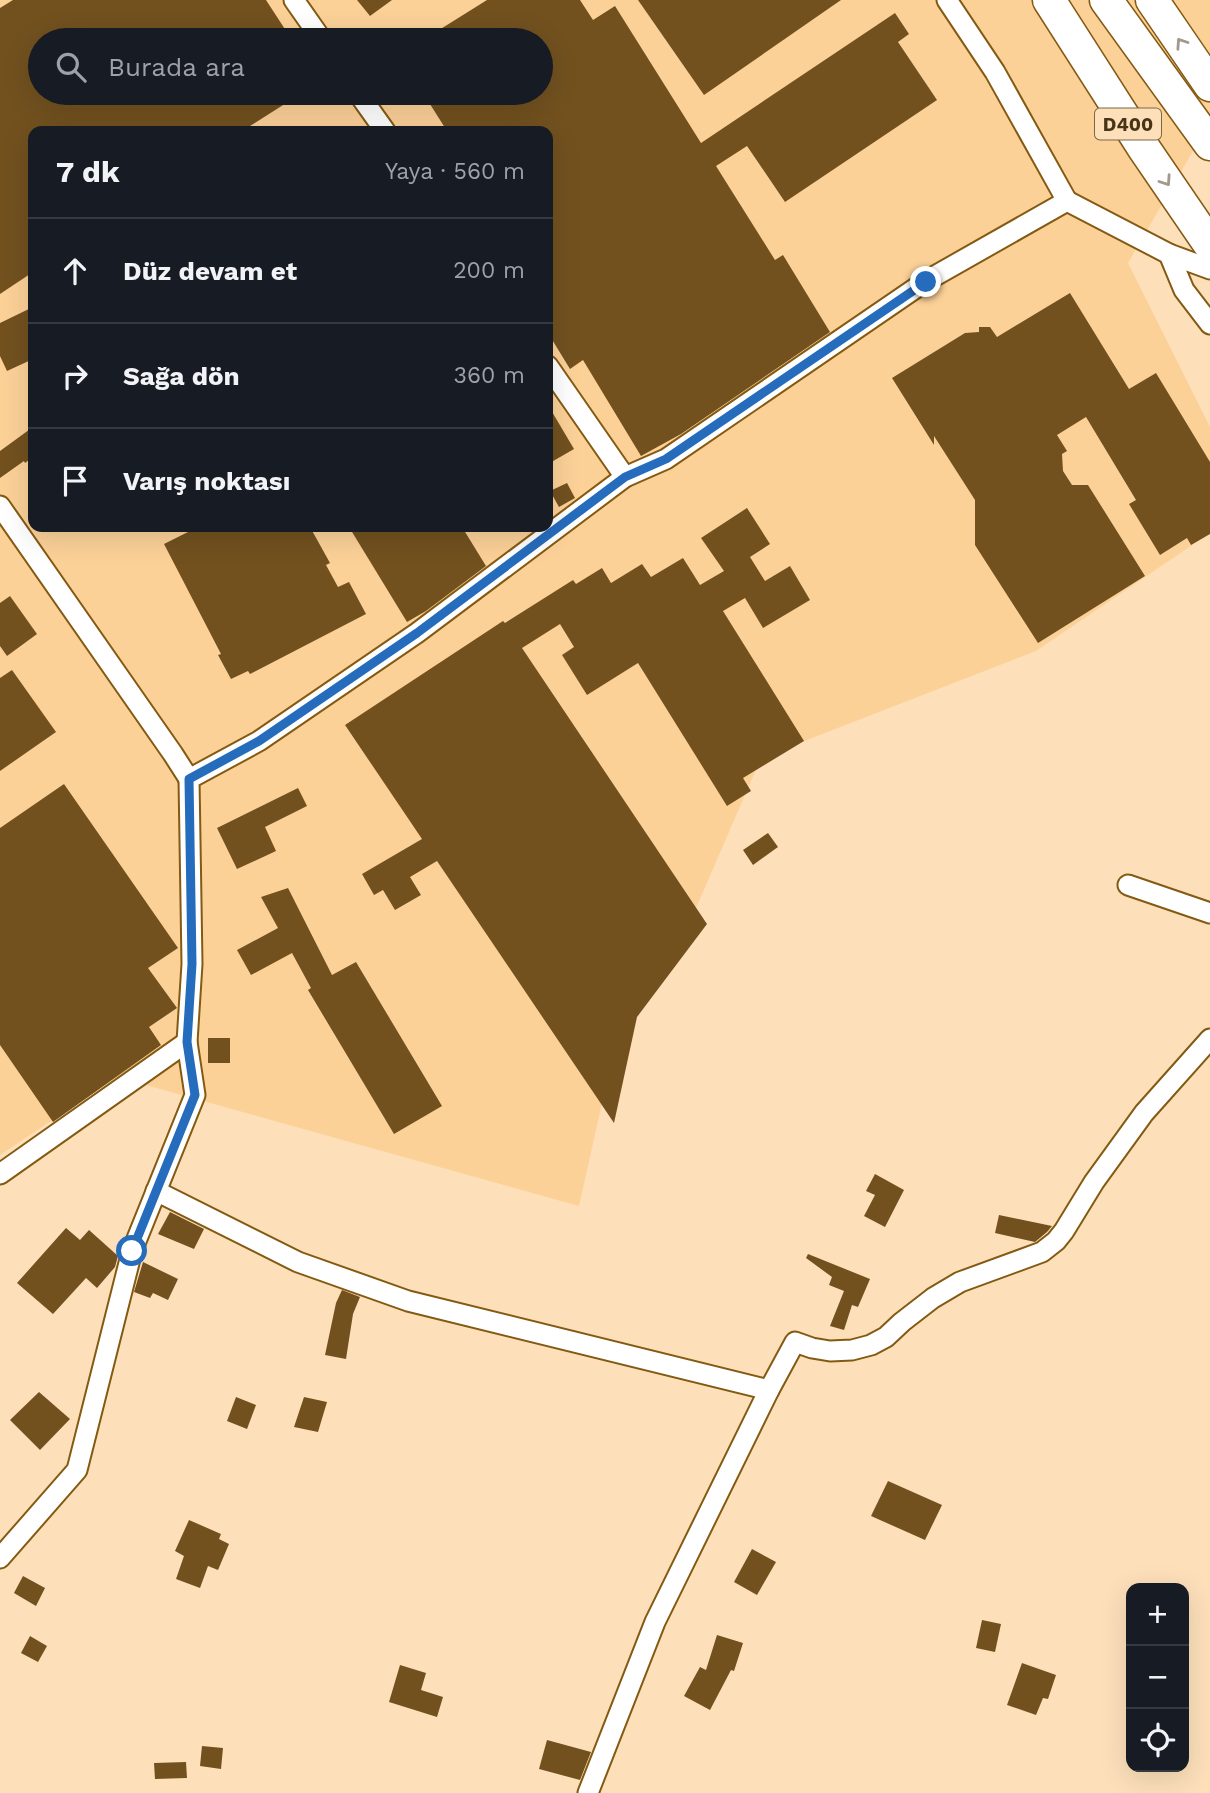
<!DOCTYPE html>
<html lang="tr">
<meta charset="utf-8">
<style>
:root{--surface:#171b24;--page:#20242c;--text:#f1f3f6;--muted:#9ea1a6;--line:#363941}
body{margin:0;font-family:"Work Sans",sans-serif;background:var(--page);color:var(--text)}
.controls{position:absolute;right:21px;bottom:21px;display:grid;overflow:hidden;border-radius:14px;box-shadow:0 7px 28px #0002}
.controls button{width:63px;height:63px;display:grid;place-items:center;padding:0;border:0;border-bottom:2px solid var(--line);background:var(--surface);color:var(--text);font:35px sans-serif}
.stop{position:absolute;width:21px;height:21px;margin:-16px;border:5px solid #266cbd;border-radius:50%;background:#fff}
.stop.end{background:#266cbd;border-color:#fff;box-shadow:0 2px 7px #0008}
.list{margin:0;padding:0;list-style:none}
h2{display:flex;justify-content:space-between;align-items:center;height:91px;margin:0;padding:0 28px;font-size:30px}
h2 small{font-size:23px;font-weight:400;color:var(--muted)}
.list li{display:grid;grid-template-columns:46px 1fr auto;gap:21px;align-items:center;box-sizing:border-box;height:105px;padding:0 28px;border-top:2px solid var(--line)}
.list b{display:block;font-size:26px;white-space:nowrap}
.list em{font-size:23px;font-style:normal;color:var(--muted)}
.icon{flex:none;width:38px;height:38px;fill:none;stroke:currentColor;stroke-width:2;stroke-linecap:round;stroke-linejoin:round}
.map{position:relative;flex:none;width:1210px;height:1793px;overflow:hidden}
.search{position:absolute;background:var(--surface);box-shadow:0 7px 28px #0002;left:28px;top:28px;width:525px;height:77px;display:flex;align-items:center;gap:18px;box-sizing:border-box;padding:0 24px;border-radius:38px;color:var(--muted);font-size:26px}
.panel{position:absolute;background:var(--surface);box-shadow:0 7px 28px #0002;left:28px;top:126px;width:525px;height:406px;border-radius:14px}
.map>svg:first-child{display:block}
</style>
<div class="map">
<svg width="1210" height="1793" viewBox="0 0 1210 1793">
<rect width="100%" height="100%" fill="#fde0ba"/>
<path fill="#fcd198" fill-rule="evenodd" d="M 0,0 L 1210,0 L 1210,122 L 1128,263 L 1210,427 L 1210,533 L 1036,651 L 761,758 L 690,922 L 625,1001 L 579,1206 L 117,1077 L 0,1155 ZM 40,40 L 541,40 L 541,93 L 40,93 ZM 33,131 L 548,131 L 548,527 L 33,527 Z"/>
<g fill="#72511f">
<polygon points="13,0 266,0 292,40 40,40 40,93 302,93 242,131 33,131 33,272 0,294 0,8"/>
<polygon points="357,0 392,0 370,16"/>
<polygon points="487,0 580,0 593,20 615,6 701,143 895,13 909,34 898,42 937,100 785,202 747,146 716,166 775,260 783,255 830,332 681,434 641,456 583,360 570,369 548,333 548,131 447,131 423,93 541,93 541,40 423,40"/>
<polygon points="638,0 841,0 704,95"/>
<polygon points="1070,293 1129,389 1156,373 1210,462 1210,534 1191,545 1187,538 1160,555 1129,504 1136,500 1086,417 1057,435 1067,451 1062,454 1063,471 1072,485 1088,485 1145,576 1038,643 975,545 975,500 934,436 934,445 892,378 965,333 979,332 979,327 990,327 997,337"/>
<polygon points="33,307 33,359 7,371 0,356 0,323"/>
<polygon points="548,405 574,449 548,464"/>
<polygon points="33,427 33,457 25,463 24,461 0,478 0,451"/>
<polygon points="567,483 575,498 559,507 550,491"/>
<polygon points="747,508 770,544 750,557 765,581 790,566 810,600 763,628 745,598 723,611 804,741 743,778 751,791 727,806 638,663 587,695 562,655 574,647 560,624 522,648 707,924 637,1017 614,1123 437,861 410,877 421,895 395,910 383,890 374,895 362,874 422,839 345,725 503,621 505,623 573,580 576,584 602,568 611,583 642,564 651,577 683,558 700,585 724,571 701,538"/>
<polygon points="198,527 310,527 330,563 326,565 338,587 349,582 366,614 250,674 248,671 231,679 218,655 221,654 164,544"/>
<polygon points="349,527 462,527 486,566 426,611 407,622"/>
<polygon points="10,596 37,634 7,656 0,646 0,603"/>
<polygon points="12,670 56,732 0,771 0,678"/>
<polygon points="64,784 178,948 148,968 177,1008 149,1027 161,1045 53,1122 0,1045 0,828"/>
<polygon points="298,788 307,806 265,827 276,851 237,869 217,828"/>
<polygon points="768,833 778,847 753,865 743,850"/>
<polygon points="288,888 332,975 356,962 442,1106 394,1134 308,990 311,988 292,953 251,975 237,950 278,928 261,897"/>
<rect x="208" y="1038" width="22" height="25"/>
<polygon points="875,1174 904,1190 885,1227 864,1216 875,1195 866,1191"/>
<polygon points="170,1212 204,1229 194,1249 158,1234"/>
<polygon points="999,1215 1052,1226 1047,1232 1035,1242 995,1233"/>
<polygon points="66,1228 80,1240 89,1230 118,1256 115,1267 97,1288 86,1278 53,1314 17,1283"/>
<polygon points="808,1254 870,1279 858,1307 852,1305 844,1330 830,1326 844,1291 829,1285 832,1277 806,1258"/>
<polygon points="143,1262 178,1279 168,1300 153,1293 150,1298 134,1292"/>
<polygon points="342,1290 360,1297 353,1314 346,1359 325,1355 336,1303"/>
<polygon points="39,1392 70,1419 40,1450 10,1420"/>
<polygon points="236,1397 256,1405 247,1429 227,1421"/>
<polygon points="304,1397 327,1402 318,1432 294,1427"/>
<polygon points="888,1481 942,1505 925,1540 871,1516"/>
<polygon points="189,1520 221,1534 219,1539 229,1544 218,1570 208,1566 200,1588 176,1579 184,1556 175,1551"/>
<polygon points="752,1549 776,1562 757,1595 734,1582"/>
<polygon points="23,1576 45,1588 36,1606 14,1593"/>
<polygon points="982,1620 1001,1624 995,1652 976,1648"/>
<polygon points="717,1635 743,1643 734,1671 731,1670 710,1710 684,1696 700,1667 706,1670"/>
<polygon points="30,1636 47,1646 38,1662 21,1653"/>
<polygon points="1022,1663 1056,1675 1048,1699 1043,1698 1036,1715 1007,1705"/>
<polygon points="400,1665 426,1673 421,1690 443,1697 437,1717 389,1702"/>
<polygon points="547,1740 591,1752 580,1780 539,1769"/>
<polygon points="202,1746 223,1748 221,1769 200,1766"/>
<polygon points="186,1762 187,1778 155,1779 154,1763"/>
</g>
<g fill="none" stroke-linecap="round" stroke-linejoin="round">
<g stroke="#845a12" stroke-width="23">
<g id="minor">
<polyline points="294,0 322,40"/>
<polyline points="358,93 385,131"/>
<polyline points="1067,201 1169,254 1210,269"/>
<polyline points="1169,254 1184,290 1210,324"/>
<polyline points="548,366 625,477"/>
<polyline points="0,506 173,754 189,779"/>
<polyline points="1128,885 1210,913"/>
<polyline points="0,1174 187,1042"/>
<polyline points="156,1191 298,1262 408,1301 769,1390"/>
<polyline points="0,1558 77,1470 132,1251 195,1095 187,1042 192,964 189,779 259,741 417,633 625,477 666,459 926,281 1067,201 995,72 947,0"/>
<polyline points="588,1793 655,1622 769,1390 795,1342 812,1348 830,1351 852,1350 871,1345 886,1337 902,1322 933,1298 960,1282 1042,1252 1056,1241 1064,1231 1094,1182 1144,1113 1210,1039"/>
</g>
</g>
<g stroke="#845a12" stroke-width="35">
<g id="trunk">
<polyline points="1049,0 1143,147 1210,245"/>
<polyline points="1106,0 1210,144"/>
<polyline points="1152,0 1210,85"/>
</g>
</g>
<use href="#minor" stroke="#fff" stroke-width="19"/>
<use href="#trunk" stroke="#fff" stroke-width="32"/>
</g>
<defs><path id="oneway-chevron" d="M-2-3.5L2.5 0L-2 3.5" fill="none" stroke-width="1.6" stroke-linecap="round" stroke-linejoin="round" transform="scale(1.75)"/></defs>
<g stroke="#a2998c">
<use href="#oneway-chevron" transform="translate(1181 43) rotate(-124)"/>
<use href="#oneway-chevron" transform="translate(1166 181) rotate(56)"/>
</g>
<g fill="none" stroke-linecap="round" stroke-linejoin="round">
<polyline stroke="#266cbd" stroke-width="9" points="132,1251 195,1095 187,1042 192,964 189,779 259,741 417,633 625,477 666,459 926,282"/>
</g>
<g text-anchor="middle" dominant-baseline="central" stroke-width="7" stroke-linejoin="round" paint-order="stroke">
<rect fill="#fde0ba" stroke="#7d6749" stroke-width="2" x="1095" y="108.5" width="66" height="31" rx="5"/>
<g font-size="19" font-weight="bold" fill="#463318">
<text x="1128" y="124">D400</text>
</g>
</g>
</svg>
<div class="controls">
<button>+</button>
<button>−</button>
<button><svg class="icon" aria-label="locate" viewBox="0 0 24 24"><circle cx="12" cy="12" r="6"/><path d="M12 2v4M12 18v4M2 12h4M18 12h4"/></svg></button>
</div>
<div class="stop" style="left:132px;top:1251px"></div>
<div class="stop end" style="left:926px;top:282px"></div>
<div class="search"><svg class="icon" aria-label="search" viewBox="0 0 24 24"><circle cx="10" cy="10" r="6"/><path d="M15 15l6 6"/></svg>Burada ara</div>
<section class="panel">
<h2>7 dk<small>Yaya · 560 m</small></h2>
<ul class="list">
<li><svg class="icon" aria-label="ahead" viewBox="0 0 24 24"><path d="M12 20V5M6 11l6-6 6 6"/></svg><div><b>Düz devam et</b></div><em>200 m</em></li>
<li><svg class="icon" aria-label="right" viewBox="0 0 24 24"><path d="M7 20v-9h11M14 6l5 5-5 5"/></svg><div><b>Sağa dön</b></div><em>360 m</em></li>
<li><svg class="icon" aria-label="arrive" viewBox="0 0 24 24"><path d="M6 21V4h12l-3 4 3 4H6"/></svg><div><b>Varış noktası</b></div></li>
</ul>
</section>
</div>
